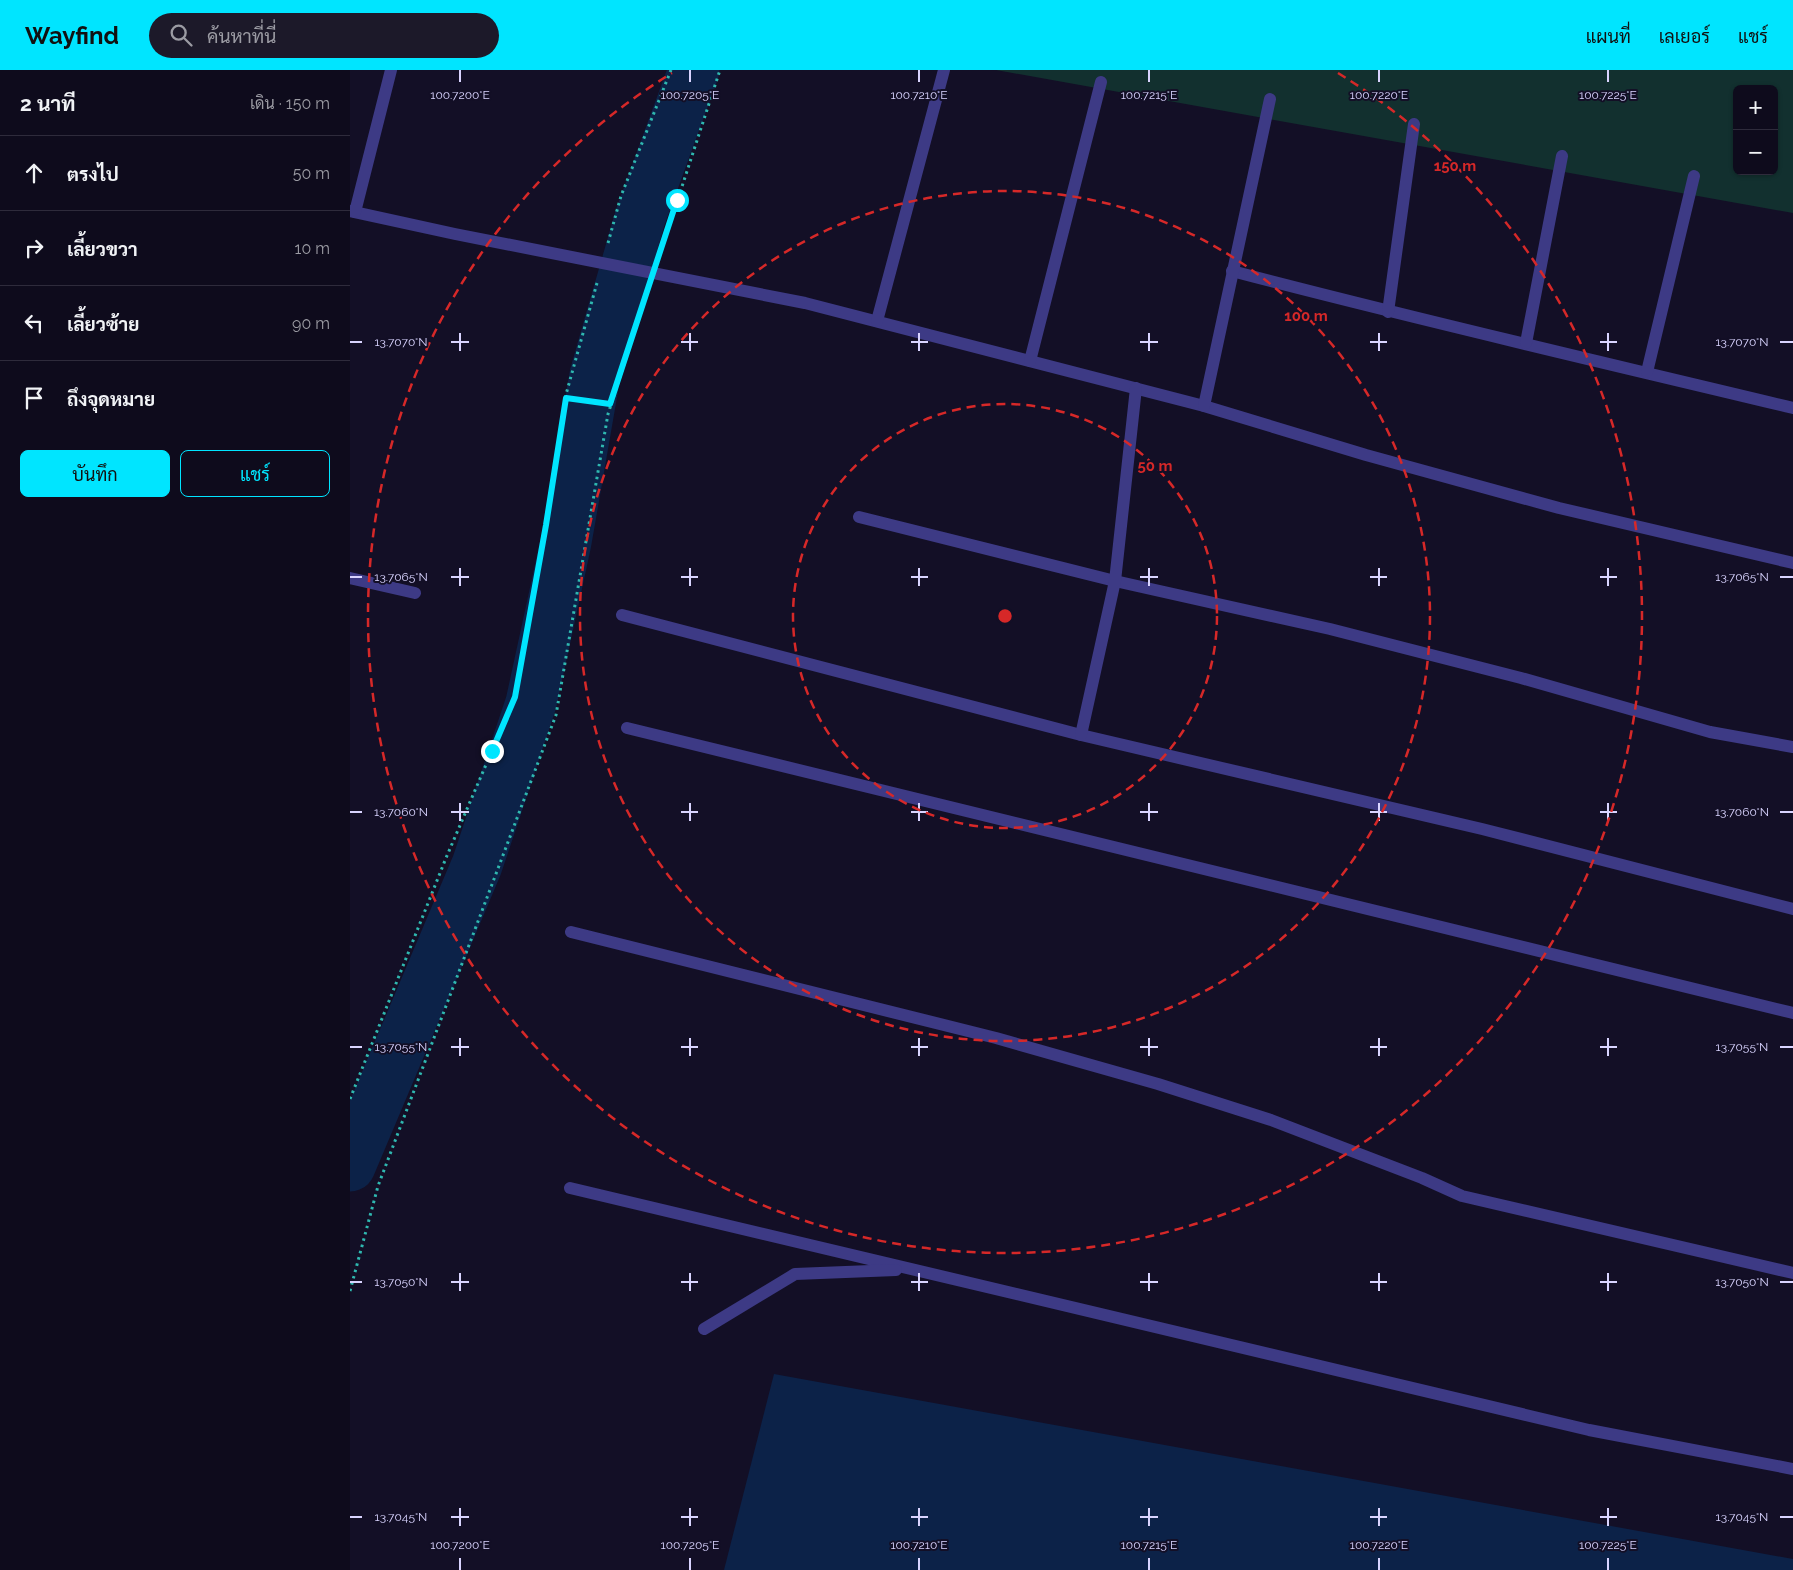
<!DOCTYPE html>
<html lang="th">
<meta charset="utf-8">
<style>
:root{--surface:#0e0b1c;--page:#1c1929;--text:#f1f3f6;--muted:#9b9ba3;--line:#2e2b3b;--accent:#00e5ff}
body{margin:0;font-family:Raleway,Sarabun,sans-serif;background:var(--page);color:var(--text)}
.controls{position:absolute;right:15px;top:15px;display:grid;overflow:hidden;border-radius:8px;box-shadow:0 1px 4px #0004}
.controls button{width:45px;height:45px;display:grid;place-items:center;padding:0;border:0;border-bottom:1px solid var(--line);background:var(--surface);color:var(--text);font:25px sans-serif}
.stop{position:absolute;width:15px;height:15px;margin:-11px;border:4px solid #00e5ff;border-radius:50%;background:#fff}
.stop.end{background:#00e5ff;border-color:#fff;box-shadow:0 1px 5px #0008}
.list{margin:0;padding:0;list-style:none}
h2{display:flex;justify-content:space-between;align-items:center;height:65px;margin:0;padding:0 20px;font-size:21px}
h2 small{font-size:16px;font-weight:400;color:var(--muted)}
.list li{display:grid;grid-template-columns:32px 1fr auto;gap:15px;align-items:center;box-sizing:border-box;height:75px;padding:0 20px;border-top:1px solid var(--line)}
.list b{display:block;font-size:19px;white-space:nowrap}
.list em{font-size:16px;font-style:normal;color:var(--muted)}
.actions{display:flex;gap:10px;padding:15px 20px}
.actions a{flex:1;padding:11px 0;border:1px solid var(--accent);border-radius:8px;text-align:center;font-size:18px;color:var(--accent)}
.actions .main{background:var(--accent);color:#111}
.icon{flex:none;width:28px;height:28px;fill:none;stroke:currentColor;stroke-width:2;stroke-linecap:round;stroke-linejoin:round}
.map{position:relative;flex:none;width:1443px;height:1500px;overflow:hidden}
header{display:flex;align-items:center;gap:30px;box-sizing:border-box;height:70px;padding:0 25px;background:var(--accent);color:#111}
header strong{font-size:24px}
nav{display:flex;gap:28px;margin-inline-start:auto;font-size:18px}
.search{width:350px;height:45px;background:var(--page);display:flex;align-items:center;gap:12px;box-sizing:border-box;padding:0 18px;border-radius:28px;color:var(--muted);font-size:19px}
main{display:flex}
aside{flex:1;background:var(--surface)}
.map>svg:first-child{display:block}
</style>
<header>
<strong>Wayfind</strong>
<div class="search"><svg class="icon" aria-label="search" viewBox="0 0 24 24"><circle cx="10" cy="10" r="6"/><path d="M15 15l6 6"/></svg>ค้นหาที่นี่</div>
<nav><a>แผนที่</a><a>เลเยอร์</a><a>แชร์</a></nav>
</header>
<main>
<aside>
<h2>2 นาที<small>เดิน · 150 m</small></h2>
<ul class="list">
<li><svg class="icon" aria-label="ahead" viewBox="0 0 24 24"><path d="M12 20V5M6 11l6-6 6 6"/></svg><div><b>ตรงไป</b></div><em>50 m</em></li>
<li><svg class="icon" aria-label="right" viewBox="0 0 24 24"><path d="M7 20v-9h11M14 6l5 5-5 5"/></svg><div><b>เลี้ยวขวา</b></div><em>10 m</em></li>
<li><svg class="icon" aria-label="left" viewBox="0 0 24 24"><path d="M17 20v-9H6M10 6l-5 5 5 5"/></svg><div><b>เลี้ยวซ้าย</b></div><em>90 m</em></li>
<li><svg class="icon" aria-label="arrive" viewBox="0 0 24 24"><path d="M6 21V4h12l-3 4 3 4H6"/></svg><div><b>ถึงจุดหมาย</b></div></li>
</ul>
<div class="actions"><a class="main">บันทึก</a><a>แชร์</a></div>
</aside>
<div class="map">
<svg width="1443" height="1500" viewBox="0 0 1443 1500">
<rect width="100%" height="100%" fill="#130f26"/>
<path fill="#12302f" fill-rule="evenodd" d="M 646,0 L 1443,0 L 1443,143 ZM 1387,19 L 1424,19 L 1424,101 L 1387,101 Z"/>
<polygon fill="#0c2248" points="424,1304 1443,1489 1443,1500 374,1500"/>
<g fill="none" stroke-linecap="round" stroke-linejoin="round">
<polyline stroke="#0c2248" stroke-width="51" points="0,1096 127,795 181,633 216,472 245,305 290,148 344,0"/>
<g stroke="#2fb8b0" stroke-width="3" stroke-dasharray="2.5 4" stroke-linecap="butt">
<polyline points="258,173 271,126 321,0"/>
<polyline points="310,184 370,0"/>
<polyline points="215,328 247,213"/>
<polyline points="0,1029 96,788 165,627 196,455 215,328 260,334"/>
<polyline points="0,1221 28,1116 206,645 258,344 297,223"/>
</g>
<g stroke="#3d3a85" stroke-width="12">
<polyline points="0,141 105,164 455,233 854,336 1016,385 1209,438 1443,493"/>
<polyline points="5,142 41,0"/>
<path d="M 882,201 C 1068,250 1256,293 1443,338"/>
<polyline points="1038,242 1064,54"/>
<polyline points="527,251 594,0"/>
<polyline points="1176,273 1212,86"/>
<polyline points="680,291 751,12"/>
<polyline points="1297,302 1344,106"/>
<polyline points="854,336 920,29"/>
<polyline points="509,447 765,511 980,559 1171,608 1360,662 1443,677"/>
<polyline points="0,508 65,523"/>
<polyline points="272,545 731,665 1132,759 1443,839"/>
<polyline points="277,658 1443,943"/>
<polyline points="731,665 765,511 786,318"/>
<polyline points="221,862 646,968 808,1014 921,1050 1072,1108 1112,1126 1443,1203"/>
<polyline points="220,1118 1239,1360 1443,1399"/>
<polyline points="354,1259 445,1204 546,1200"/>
</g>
</g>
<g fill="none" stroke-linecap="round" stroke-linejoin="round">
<polyline stroke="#00e5ff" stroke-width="6" points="142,681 165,627 196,455 216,328 260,334 327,130"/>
</g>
<path fill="none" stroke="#d9d4ff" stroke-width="2" d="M 110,0 L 110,12M 340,0 L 340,12M 569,0 L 569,12M 799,0 L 799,12M 1029,0 L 1029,12M 1258,0 L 1258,12M 110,263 L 110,281M 340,263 L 340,281M 569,263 L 569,281M 799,263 L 799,281M 1029,263 L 1029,281M 1258,263 L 1258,281M 0,272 L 12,272M 101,272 L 119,272M 331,272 L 348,272M 561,272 L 578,272M 790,272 L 808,272M 1020,272 L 1037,272M 1250,272 L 1267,272M 1430,272 L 1443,272M 110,498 L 110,516M 340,498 L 340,516M 569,498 L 569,516M 799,498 L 799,516M 1029,498 L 1029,516M 1258,498 L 1258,516M 0,507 L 12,507M 101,507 L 119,507M 331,507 L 348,507M 561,507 L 578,507M 790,507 L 808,507M 1020,507 L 1037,507M 1250,507 L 1267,507M 1430,507 L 1443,507M 110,733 L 110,751M 340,733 L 340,751M 569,733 L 569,751M 799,733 L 799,751M 1029,733 L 1029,751M 1258,733 L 1258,751M 0,742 L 12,742M 101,742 L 119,742M 331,742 L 348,742M 561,742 L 578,742M 790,742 L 808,742M 1020,742 L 1037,742M 1250,742 L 1267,742M 1430,742 L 1443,742M 110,968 L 110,986M 340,968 L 340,986M 569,968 L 569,986M 799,968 L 799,986M 1029,968 L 1029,986M 1258,968 L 1258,986M 0,977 L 12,977M 101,977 L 119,977M 331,977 L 348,977M 561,977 L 578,977M 790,977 L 808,977M 1020,977 L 1037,977M 1250,977 L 1267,977M 1430,977 L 1443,977M 110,1203 L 110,1221M 340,1203 L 340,1221M 569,1203 L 569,1221M 799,1203 L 799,1221M 1029,1203 L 1029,1221M 1258,1203 L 1258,1221M 0,1212 L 12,1212M 101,1212 L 119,1212M 331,1212 L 348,1212M 561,1212 L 578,1212M 790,1212 L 808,1212M 1020,1212 L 1037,1212M 1250,1212 L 1267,1212M 1430,1212 L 1443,1212M 110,1438 L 110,1456M 340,1438 L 340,1456M 569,1438 L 569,1456M 799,1438 L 799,1456M 1029,1438 L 1029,1456M 1258,1438 L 1258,1456M 0,1447 L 12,1447M 101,1447 L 119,1447M 331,1447 L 348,1447M 561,1447 L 578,1447M 790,1447 L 808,1447M 1020,1447 L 1037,1447M 1250,1447 L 1267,1447M 1430,1447 L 1443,1447M 110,1488 L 110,1500M 340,1488 L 340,1500M 569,1488 L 569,1500M 799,1488 L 799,1500M 1029,1488 L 1029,1500M 1258,1488 L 1258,1500"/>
<g fill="none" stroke="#d62828" stroke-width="2.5" stroke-dasharray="9 6">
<circle cx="655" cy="546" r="212"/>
<circle cx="655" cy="546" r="425"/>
<path d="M988 3A637 637 0 1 1 322 3"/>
</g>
<g font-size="12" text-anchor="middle" fill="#d9d4ff" stroke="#130f26" stroke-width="4" stroke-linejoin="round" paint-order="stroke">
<text x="110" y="29">100.7200°E</text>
<text x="340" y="29">100.7205°E</text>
<text x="569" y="29">100.7210°E</text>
<text x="799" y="29">100.7215°E</text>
<text x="1029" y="29">100.7220°E</text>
<text x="1258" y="29">100.7225°E</text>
<text x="51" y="276">13.7070°N</text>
<text x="1392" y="276">13.7070°N</text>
<text x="51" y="511">13.7065°N</text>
<text x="1392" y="511">13.7065°N</text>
<text x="51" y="746">13.7060°N</text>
<text x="1392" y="746">13.7060°N</text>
<text x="51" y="981">13.7055°N</text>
<text x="1392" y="981">13.7055°N</text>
<text x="51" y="1216">13.7050°N</text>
<text x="1392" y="1216">13.7050°N</text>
<text x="51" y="1451">13.7045°N</text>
<text x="1392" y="1451">13.7045°N</text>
<text x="110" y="1479">100.7200°E</text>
<text x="340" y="1479">100.7205°E</text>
<text x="569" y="1479">100.7210°E</text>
<text x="799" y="1479">100.7215°E</text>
<text x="1029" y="1479">100.7220°E</text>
<text x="1258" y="1479">100.7225°E</text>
</g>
<circle cx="655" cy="546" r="8" fill="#d62828" stroke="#130f26" stroke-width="2.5"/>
<g font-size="15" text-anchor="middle" font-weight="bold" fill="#d62828" stroke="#130f26" stroke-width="4" stroke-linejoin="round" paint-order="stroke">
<text x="1105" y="101">150 m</text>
<text x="956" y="251">100 m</text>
<text x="805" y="401">50 m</text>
</g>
</svg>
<div class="controls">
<button>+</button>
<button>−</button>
</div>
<div class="stop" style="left:327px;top:130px"></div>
<div class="stop end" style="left:142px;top:681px"></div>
</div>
</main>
